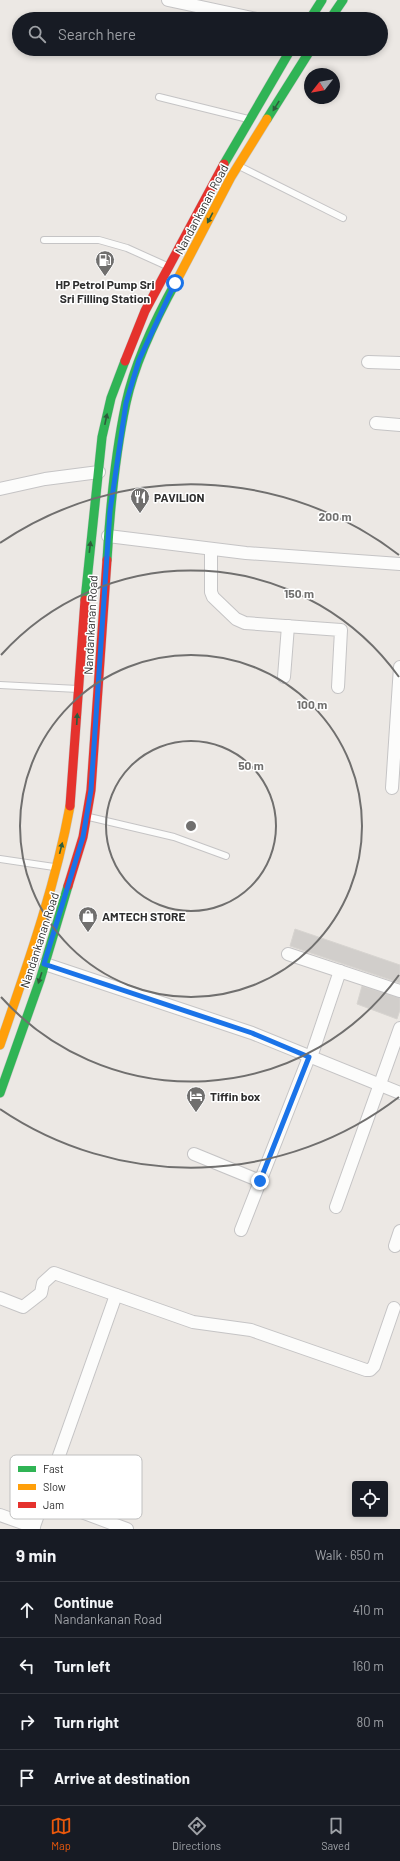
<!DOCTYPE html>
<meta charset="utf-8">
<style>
:root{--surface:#171b24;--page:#242831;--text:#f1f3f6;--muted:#9ea1a6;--line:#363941;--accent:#ea580c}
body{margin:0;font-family:Barlow,sans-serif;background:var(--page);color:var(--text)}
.controls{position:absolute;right:12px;bottom:12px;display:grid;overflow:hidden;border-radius:4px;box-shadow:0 2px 6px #0003}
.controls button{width:36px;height:36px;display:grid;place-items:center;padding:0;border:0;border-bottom:1px solid var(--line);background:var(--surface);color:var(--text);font:20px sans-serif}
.compass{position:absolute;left:304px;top:68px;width:36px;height:36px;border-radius:50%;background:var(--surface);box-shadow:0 2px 6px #0003;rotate:239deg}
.stop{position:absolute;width:12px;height:12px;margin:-9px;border:3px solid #1a73e8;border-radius:50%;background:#fff}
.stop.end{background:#1a73e8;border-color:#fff;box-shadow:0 1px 4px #0008}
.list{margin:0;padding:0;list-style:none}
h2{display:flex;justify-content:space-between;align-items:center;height:52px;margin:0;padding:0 16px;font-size:17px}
h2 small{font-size:13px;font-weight:400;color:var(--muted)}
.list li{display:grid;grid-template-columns:26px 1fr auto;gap:12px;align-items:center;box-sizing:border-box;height:56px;padding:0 16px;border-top:1px solid var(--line)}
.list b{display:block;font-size:15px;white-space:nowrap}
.list p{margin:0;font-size:13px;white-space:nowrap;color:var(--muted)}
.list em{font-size:13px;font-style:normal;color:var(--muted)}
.icon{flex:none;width:22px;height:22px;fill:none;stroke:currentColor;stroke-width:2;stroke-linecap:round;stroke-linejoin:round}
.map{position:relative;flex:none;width:400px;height:1529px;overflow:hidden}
.search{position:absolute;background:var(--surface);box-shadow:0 2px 6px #0003;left:12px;right:12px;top:12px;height:44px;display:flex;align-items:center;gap:10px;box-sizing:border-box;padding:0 14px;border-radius:22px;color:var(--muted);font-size:15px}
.sheet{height:276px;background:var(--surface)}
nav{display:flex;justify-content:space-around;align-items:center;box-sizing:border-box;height:56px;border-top:1px solid var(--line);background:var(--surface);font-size:11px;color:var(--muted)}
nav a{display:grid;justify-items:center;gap:2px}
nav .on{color:var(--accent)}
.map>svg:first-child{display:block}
</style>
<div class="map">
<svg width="400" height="1529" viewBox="0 0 400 1529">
<rect width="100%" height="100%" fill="#ece8e4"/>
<g fill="#d1cecb" stroke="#d7d4d0">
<polygon points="295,929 400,965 400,983 290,946"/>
<polygon points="362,986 400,998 400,1010 397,1019 357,1004"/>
</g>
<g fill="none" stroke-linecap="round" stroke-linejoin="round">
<g stroke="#c5c4c5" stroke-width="8">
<g id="lane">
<polyline points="159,97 248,119"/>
<polyline points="241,167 343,218"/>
<polyline points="44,240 99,240 127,248 167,266"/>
<polyline points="0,685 78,689"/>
<polyline points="89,817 174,837 226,856"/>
<polyline points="0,859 54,867"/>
</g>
</g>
<g stroke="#c5c4c5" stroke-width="14">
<g id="street">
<polyline points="168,0 257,19"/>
<polyline points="368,362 400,363"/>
<polyline points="376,423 400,425"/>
<polyline points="0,489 45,479 99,472"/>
<polyline points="108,536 246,553 400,564"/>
<polyline points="211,549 211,592 213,597 236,619 245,623 341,630 338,687"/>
<polyline points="284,677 288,626"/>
<polyline points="392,788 400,667"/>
<polyline points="288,954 400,991"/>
<polyline points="45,964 252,1033 400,1093"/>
<polyline points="311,1057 340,971"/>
<polyline points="194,1154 260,1181"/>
<polyline points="336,1207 400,1028"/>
<polyline points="241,1230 309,1057"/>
<polyline points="395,1246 400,1231"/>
<polyline points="0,1298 23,1307 41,1293 43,1283 54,1273 193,1322 251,1330 366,1370 370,1370 374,1366 394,1308"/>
<polyline points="44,1498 127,1529"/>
<polyline points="0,1515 34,1527"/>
<polyline points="33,1529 116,1295"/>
</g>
</g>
<g stroke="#c6c5c4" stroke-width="10">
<g id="fast">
<polyline points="310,19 322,0"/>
<polyline points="330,19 343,0"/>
<polyline points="267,119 311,49"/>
<polyline points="224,164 291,49"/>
<path d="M 107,560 C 110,508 115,455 126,403 C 135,361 156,318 177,280"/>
<polyline points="85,600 102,437 111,398 125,361"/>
<polyline points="0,1093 40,980 68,886"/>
</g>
</g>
<g stroke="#c6c5c4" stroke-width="10">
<g id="slow">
<polyline points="177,280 231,177 267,119"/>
<path d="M 0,1045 C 27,966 55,888 70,806"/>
</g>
</g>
<g stroke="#c6c5c4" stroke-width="10">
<g id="jam">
<polyline points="125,361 145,311 224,164"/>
<polyline points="70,806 85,600"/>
<polyline points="68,886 83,837 91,790 107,560"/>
</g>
</g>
<use href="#lane" stroke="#fcfcfb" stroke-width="6"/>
<use href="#street" stroke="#fcfcfb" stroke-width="12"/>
<use href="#fast" stroke="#30b455" stroke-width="9"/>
<use href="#slow" stroke="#ff9f0a" stroke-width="9"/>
<use href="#jam" stroke="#e5322d" stroke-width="9"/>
</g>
<defs><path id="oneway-solid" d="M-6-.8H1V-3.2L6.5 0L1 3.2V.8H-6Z"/></defs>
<g fill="#2f5d3c">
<use href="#oneway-solid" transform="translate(276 106) rotate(122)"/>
<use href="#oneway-solid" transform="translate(210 218) rotate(118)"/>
<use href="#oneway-solid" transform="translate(106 419) rotate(-78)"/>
<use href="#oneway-solid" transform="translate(90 547) rotate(-83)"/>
<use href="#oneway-solid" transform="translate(77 719) rotate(-87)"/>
<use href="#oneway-solid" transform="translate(61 848) rotate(-76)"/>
<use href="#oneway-solid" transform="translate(40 978) rotate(108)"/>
</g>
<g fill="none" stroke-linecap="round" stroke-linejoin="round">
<polyline stroke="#1a73e8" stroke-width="5" points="175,283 139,360 126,403 110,511 91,790 83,837 44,964 252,1033 309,1057 260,1181"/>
</g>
<g fill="none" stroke="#706f6e" stroke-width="2">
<circle cx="191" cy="826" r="85"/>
<circle cx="191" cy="826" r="171"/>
<path d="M399 975A256 256 0 0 1 1 997M1 655A256 256 0 0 1 399 677"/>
<path d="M399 1097A341 341 0 0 1 0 1109M0 543A341 341 0 0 1 399 555"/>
</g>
<defs>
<g id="fuel-pin" transform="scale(1)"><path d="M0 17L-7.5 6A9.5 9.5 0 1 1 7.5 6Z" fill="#706f6e" stroke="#fff"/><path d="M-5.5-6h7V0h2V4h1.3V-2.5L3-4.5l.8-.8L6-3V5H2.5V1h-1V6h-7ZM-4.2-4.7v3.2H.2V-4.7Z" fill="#fff"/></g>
<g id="restaurant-pin" transform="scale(1)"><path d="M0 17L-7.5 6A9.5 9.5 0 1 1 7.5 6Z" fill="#706f6e" stroke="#fff"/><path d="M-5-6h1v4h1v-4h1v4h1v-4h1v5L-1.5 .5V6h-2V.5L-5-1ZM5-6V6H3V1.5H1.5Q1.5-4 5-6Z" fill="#fff"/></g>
<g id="shop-pin" transform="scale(1)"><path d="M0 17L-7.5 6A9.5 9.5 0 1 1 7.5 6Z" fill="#706f6e" stroke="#fff"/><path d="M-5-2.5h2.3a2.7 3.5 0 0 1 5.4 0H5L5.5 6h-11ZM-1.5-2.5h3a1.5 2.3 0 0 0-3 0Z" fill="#fff"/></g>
<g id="hotel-pin" transform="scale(1)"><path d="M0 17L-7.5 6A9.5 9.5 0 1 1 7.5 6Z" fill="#706f6e" stroke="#fff"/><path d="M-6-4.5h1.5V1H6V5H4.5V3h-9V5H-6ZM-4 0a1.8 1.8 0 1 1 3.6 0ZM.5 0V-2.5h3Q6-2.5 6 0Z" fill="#fff"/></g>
</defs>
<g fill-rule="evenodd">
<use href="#fuel-pin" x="105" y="260"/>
<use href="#restaurant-pin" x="140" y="497"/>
<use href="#shop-pin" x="88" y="916"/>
<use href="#hotel-pin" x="196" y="1096"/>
</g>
<g text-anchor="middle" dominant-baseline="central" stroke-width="3" stroke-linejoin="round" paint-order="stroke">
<g font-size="12" fill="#2e2e2e" stroke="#fff">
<text transform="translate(201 209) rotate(-62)">Nandankanan Road</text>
<text transform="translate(90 625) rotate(-87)">Nandankanan Road</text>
<text transform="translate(39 940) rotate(-72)">Nandankanan Road</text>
</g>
<g font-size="12" font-weight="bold" fill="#2e2e2e" stroke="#fff" text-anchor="start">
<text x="105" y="284" text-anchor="middle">HP Petrol Pump Sri<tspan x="105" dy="14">Sri Filling Station</tspan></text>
<text x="154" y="497">PAVILION</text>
<text x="102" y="916">AMTECH STORE</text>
<text x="210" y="1096">Tiffin box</text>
</g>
</g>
<rect x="10" y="1455" width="132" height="64" rx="6" fill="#fff" stroke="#c0c0c0" stroke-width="1"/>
<rect x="18" y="1466" width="18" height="6" fill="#30b455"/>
<rect x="18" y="1484" width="18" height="6" fill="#ff9f0a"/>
<rect x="18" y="1502" width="18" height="6" fill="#e5322d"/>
<g font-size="11" fill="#2e2e2e">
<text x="43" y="1473">Fast</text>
<text x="43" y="1491">Slow</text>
<text x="43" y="1509">Jam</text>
</g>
<circle cx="191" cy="826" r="6" fill="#706f6e" stroke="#fff" stroke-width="2"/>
<g font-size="12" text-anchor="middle" font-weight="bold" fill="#706f6e" stroke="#fff" stroke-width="3" stroke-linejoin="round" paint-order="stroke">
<text x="335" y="521">200 m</text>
<text x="299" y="598">150 m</text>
<text x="312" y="709">100 m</text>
<text x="251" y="770">50 m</text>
</g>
</svg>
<div class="controls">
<button><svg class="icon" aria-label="locate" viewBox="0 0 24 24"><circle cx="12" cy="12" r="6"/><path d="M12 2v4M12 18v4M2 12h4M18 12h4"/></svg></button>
</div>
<svg class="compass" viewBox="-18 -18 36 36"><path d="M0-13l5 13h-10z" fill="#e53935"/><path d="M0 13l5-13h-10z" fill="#9ea1a6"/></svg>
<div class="stop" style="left:175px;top:283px"></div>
<div class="stop end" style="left:260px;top:1181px"></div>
<div class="search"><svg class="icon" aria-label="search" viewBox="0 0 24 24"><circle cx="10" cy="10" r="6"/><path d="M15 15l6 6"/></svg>Search here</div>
</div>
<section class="sheet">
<h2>9 min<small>Walk · 650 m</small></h2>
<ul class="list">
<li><svg class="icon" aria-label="ahead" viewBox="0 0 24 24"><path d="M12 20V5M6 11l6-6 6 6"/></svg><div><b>Continue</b><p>Nandankanan Road</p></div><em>410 m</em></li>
<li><svg class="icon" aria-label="left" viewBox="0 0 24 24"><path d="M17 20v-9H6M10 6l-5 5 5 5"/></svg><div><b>Turn left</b></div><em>160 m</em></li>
<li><svg class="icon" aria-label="right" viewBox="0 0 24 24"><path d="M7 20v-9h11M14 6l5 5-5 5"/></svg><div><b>Turn right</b></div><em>80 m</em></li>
<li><svg class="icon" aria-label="arrive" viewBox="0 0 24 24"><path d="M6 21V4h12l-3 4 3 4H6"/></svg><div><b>Arrive at destination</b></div></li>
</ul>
</section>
<nav>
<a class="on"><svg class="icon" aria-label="map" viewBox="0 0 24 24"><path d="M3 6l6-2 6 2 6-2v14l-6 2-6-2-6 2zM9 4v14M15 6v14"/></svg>Map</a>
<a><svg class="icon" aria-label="directions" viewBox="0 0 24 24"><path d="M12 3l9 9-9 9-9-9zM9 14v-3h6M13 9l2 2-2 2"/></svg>Directions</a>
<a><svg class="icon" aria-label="saved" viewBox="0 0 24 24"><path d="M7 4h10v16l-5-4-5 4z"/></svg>Saved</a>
</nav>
